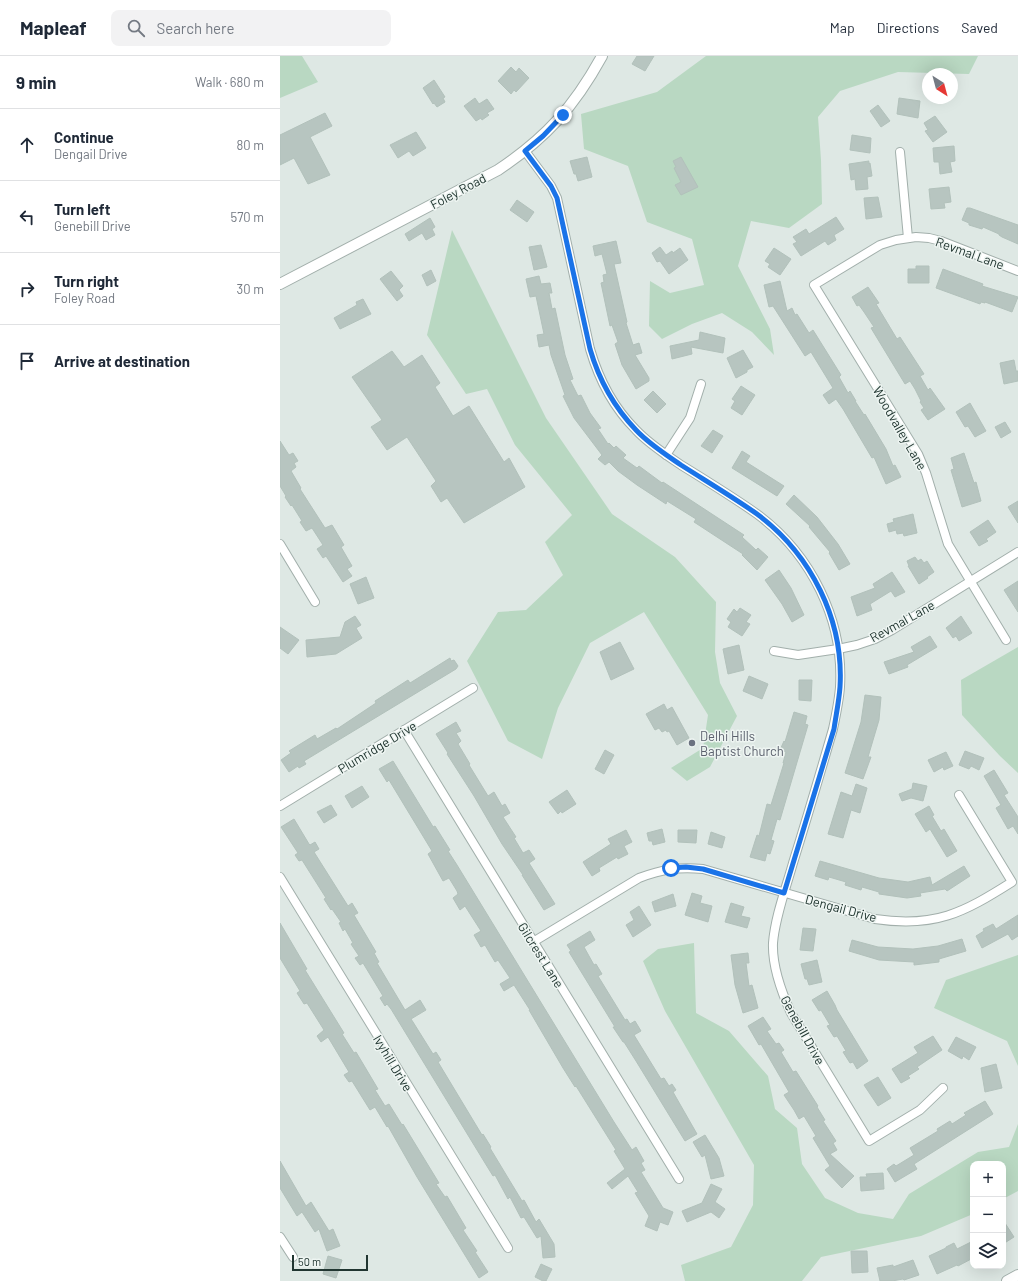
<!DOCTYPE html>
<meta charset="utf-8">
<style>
:root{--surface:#fff;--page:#f2f2f3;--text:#1f2937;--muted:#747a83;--line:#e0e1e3}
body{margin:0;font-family:Barlow,sans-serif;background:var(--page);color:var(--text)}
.controls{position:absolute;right:12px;bottom:12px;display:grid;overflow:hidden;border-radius:8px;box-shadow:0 4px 16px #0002}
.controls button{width:36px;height:36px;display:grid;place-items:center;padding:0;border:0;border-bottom:1px solid var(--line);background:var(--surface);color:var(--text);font:20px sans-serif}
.compass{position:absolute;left:642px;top:12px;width:36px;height:36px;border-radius:50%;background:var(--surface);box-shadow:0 4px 16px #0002;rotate:144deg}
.scale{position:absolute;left:12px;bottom:10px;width:76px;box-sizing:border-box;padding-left:4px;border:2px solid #213631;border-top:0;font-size:11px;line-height:14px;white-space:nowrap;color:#213631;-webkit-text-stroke:3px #eef5f2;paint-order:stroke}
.stop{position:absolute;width:12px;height:12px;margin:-9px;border:3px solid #1a73e8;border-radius:50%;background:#fff}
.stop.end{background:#1a73e8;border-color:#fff;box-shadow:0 1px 4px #0008}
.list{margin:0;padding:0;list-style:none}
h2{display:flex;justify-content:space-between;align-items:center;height:52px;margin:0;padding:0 16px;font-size:17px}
h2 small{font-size:13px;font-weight:400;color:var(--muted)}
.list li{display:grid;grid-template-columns:26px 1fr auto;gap:12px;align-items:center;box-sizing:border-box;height:72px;padding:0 16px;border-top:1px solid var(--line)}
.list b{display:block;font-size:15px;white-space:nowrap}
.list p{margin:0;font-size:13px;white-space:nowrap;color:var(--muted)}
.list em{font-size:13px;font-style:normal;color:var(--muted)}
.icon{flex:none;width:22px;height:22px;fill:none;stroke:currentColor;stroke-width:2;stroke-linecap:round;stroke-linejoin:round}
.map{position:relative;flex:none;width:738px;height:1225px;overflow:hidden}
header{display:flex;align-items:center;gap:24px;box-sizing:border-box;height:56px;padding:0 20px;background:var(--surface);border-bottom:1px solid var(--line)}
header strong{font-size:19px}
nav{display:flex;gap:22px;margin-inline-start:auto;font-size:14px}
.search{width:280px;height:36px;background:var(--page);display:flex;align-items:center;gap:10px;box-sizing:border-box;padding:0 14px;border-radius:8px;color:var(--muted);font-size:15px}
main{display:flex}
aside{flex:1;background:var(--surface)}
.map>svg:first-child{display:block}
</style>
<header>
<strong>Mapleaf</strong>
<div class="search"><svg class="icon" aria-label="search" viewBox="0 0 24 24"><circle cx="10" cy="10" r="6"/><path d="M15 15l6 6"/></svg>Search here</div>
<nav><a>Map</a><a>Directions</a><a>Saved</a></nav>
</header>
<main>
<aside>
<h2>9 min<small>Walk · 680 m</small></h2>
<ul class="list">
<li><svg class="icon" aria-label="ahead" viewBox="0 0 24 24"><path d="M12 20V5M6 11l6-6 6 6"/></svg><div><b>Continue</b><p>Dengail Drive</p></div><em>80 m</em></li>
<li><svg class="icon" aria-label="left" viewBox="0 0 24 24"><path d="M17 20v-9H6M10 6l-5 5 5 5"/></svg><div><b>Turn left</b><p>Genebill Drive</p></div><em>570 m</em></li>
<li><svg class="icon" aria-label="right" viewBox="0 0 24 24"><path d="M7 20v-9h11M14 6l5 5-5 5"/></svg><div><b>Turn right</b><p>Foley Road</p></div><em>30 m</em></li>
<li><svg class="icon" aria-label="arrive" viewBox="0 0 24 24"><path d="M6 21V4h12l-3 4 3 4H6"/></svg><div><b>Arrive at destination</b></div></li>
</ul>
</aside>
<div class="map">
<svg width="738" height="1225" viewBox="0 0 738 1225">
<rect width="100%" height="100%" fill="#dee8e4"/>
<g fill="#b9d8c2">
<polygon points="0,0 22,0 38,26 0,42"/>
<polygon points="426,0 698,0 689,18 618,16 560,35 538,61 541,104 542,148 509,172 471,165 458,210 490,273 494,299 472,276 442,257 412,268 382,283 369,270 370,225 390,237 424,229 412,183 367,166 348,110 304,93 301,58 377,36"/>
<polygon points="172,174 266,362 332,458 395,501 436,546 435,596 440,627 457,660 430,711 407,725 391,712 423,692 428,659 364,556 310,587 278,652 262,703 228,685 187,605 218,556 246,554 283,519 265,486 292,459 235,389 207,333 186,338 147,279"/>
<polygon points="738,591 738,717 720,700 682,659 681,624"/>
<polygon points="414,887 416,957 449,975 488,1020 495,1053 517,1072 522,1108 545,1142 578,1157 613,1163 629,1138 698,1096 729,1091 738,1068 738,1135 723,1143 723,1108 693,1108 693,1158 641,1180 541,1201 522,1225 405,1225 401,1209 451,1191 473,1149 474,1109 385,955 363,905 378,893"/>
<polygon points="738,899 738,1010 727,985 654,952 666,924"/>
</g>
<g fill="#b7c5c0" stroke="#b2c1bb">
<polygon points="357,0 374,0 365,15 352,8"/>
<polygon points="231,11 236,16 239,12 249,22 236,36 234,34 231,38 218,25"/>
<polygon points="154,24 165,41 163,42 165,46 157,51 154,47 153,48 143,32"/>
<polygon points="195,42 199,48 207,43 214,53 207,57 209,59 202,64 201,62 196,65 184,50"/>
<polygon points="619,42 640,45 638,62 617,58"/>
<polygon points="598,49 610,65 601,71 590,55"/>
<polygon points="45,57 52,70 30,81 50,119 28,128 14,102 0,109 0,79"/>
<polygon points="655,60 667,76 653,86 645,75 648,74 644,67"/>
<polygon points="136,76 146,92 133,100 129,95 118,102 110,89"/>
<polygon points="572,79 591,82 590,97 570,94"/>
<polygon points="674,90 675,105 670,106 672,116 660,118 659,106 654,106 653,92"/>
<polygon points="307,101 312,121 298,125 296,118 294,118 290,105"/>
<polygon points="401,101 418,131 401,139 395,129 401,126 394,112 396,111 393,105"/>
<polygon points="589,105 588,107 590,107 592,120 587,121 588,133 576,134 575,123 571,124 569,108"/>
<polygon points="669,131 671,146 664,147 665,152 651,153 649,133"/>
<polygon points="598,141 602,161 586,163 584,142"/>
<polygon points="237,144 254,156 247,166 230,154"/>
<polygon points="687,152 690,152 738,169 738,188 722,181 719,179 719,178 703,171 702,173 689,169 689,167 682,164"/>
<polygon points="556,161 564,173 554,179 556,184 548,189 545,185 521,200 513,188 517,186 513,181 526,173 529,178"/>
<polygon points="150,162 155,171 152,173 155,179 146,184 142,177 129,185 125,178"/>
<polygon points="336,185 341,207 334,208 347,266 346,267 353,289 359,287 362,297 355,299 369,322 369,325 356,333 342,309 335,288 338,286 332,269 330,270 321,227 324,226 323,219 327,218 322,198 315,200 313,190"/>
<polygon points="261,189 267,211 254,214 249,191"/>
<polygon points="380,191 386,199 392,195 393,197 400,192 408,204 389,218 380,205 377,206 372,197"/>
<polygon points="494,192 511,203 500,219 488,211 490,208 485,205"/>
<polygon points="636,210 649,210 649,227 628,227 628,213 636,213"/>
<polygon points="663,213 703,228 702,230 738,241 732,256 705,246 705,247 701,246 700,248 656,232"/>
<polygon points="151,214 156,225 147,230 142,219"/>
<polygon points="111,215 123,230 119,234 123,240 117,245 100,223"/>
<polygon points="259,220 261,228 270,227 272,237 269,237 272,253 275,252 285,299 293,323 290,324 298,340 301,339 310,357 321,372 318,373 328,388 329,387 334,392 336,390 346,399 343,402 357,412 359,410 382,427 383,426 464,479 462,481 476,494 478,492 488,501 477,514 462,499 463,498 414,466 416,463 387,445 386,448 357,429 338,415 329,406 325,409 318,403 322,399 294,362 283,340 285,339 271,299 269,289 259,291 257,279 264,278 256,240 250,241 246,223"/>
<polygon points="500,225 507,255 512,252 515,259 517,258 529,277 533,274 561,319 559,321 568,337 570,335 576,345 575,345 584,359 585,358 606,393 613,410 615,409 621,421 606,428 594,401 592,402 563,353 556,343 549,348 543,339 553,332 531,296 525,300 493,250 489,251 484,229"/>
<polygon points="588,231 599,247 596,248 617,283 620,281 644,318 640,320 648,334 650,332 665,353 648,364 641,354 644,352 640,346 641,345 635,333 630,325 625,328 591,272 594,271 584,256 579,249 577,250 572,241"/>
<polygon points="83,243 91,258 60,273 54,262 77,249 76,246"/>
<polygon points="420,276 445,282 443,297 411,291 412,298 392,303 390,290 419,284"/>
<polygon points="463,294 473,311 467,314 467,316 456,322 447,302"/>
<polygon points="112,295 124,311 142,299 160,327 155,331 173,360 189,350 224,406 229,402 245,431 184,467 167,442 161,446 151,430 156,425 127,381 107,394 91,371 102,364 72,321"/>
<polygon points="734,304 736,315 738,315 738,325 724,328 720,307"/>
<polygon points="461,330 475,339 462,359 451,352 455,345 452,343"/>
<polygon points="373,335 386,348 377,357 364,344"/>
<polygon points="690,347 706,375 695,381 688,370 685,371 676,356"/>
<polygon points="725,366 731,376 721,382 715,371"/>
<polygon points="433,374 443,380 432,397 421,390"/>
<polygon points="0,385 9,399 13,397 18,405 14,407 16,411 11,415 21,432 20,433 45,472 52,469 64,489 61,491 72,510 67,513 72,520 63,526 46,500 43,502 37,493 43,489 32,472 26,475 20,466 22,465 12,449 11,450 5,441 6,440 0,430"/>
<polygon points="462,395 470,400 466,406 504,430 497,440 452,412"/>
<polygon points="684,397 694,427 696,426 701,445 682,451 671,414 674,413 671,402"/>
<polygon points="514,439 537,461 558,488 570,508 559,514 549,497 550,496 529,471 530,470 506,448"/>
<polygon points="738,445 738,467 728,451"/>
<polygon points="633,458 637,477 624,480 623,477 617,478 616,474 609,476 607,468 614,466 613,463"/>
<polygon points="708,464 716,476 706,483 708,485 699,490 690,476"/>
<polygon points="635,501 638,505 641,503 644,507 647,505 654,516 647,521 648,522 639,528 628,510 629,510 627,505"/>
<polygon points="499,514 511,532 524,559 512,566 502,548 485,524"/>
<polygon points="612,516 625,536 615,541 611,535 590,548 592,554 577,560 571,541 595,532 593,528"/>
<polygon points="86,521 94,542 78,548 70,528"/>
<polygon points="738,525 738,556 724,534"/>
<polygon points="460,552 471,559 466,566 470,568 462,580 448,571 451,566 447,563 454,553 457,556"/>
<polygon points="75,560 81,569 76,572 82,582 56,598 27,601 26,584 60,581 65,566"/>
<polygon points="681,560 692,577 679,585 676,580 673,582 666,572"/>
<polygon points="0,571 19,584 8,598 0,592"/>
<polygon points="650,580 657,591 627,609 628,611 609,618 604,606 634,596 631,591"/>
<polygon points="340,586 354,613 331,624 320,596"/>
<polygon points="459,589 464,614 448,618 443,593"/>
<polygon points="170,602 171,605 174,604 178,610 176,613 24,705 26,708 19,712 18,710 9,716 1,704 11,697 9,695 35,679 37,683 56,672 57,673 96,647 95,645 128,624 130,627"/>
<polygon points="469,620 488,628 482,643 463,635"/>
<polygon points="519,624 532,624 531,645 519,644"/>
<polygon points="585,639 601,641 599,664 588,701 591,701 583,723 565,717 581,666"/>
<polygon points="384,648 387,654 392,651 409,682 397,689 389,675 387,676 386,674 382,676 379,672 375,674 366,658"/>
<polygon points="514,656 527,660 525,668 528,669 500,764 497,763 491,784 494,785 490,798 487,797 485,805 470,801 477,779 479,780 487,748 491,749 504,707 503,707 506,696 500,694 504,685 505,686"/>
<polygon points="176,666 181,675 176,677 181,685 178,688 190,708 189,709 208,740 214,736 222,750 225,748 230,757 223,761 236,781 234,782 243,797 249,794 255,803 249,807 275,848 264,854 242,819 243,819 222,788 194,740 167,698 168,697 156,678"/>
<polygon points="325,694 334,699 324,718 315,713"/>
<polygon points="685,695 704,702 699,714 691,710 689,713 679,709"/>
<polygon points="666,696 673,710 664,714 663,711 654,716 648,704"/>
<polygon points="113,705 152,769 153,771 155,770 170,794 168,795 177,809 334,1066 352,1094 356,1091 364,1105 361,1107 365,1114 361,1116 383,1152 393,1156 388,1169 380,1166 377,1175 365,1170 369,1160 355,1137 358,1136 348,1120 332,1133 327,1127 345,1113 334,1095 336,1094 296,1030 295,1031 283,1012 249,954 250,954 234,929 224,935 220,928 230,922 218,904 215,906 205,889 201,891 194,879 201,875 185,850 180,854 173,842 178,838 177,835 169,822 163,825 148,798 152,795 109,724 107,726 99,713"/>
<polygon points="714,714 728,737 724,739 738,761 738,778 733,770 728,773 716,752 721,749 704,720"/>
<polygon points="633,727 647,730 643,745 631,742 622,745 619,738 632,733"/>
<polygon points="576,728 587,732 580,757 571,754 563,782 548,778 561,736 572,740"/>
<polygon points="82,730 89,741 72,752 65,740"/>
<polygon points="287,734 296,748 282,757 281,755 278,758 269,746"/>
<polygon points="51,749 57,759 44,767 37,756"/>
<polygon points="649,750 654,759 652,760 661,775 664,773 677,795 667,801 650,773 646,776 635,758"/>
<polygon points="14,763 29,788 30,789 35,786 39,793 34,796 39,804 68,850 72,847 78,857 74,859 96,896 94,897 99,906 97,907 125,954 140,944 146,954 131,963 133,966 153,998 156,996 161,1004 158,1006 202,1079 203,1078 211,1091 210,1092 242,1145 244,1144 256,1166 259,1163 274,1188 275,1201 263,1202 261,1180 257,1182 244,1161 241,1162 230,1141 228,1143 215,1119 213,1120 205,1107 111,953 107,948 105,950 100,942 103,940 83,907 80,909 75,902 79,900 71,888 73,887 65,873 63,875 59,867 61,866 52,853 51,854 44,843 46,842 22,804 19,805 15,799 18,797 1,771"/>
<polygon points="382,773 385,786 373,789 372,785 369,785 367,777"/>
<polygon points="346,774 352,786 344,790 348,798 338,803 337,801 319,812 320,815 312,820 303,806 331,788 328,783"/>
<polygon points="398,774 417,774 416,787 398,786"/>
<polygon points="431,776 445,781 442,792 428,788"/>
<polygon points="540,805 599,822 628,826 650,821 652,829 684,810 690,820 667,835 665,833 640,837 641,840 627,842 599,838 599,836 582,831 581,834 565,829 566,826 549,821 548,824 535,820"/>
<polygon points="412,837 422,840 420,847 432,850 428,866 405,859"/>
<polygon points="393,838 396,850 375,856 372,846"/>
<polygon points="451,847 464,851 461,860 470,862 467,872 445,866"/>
<polygon points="359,850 371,869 353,881 346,869 354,864 350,856"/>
<polygon points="738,859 738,880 732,884 728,878 702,892 696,880 704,875 703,873 713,868 716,873"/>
<polygon points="0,867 27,913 25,914 64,977 62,978 74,997 76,996 98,1033 95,1034 105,1050 109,1048 122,1069 123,1068 159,1127 156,1128 165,1141 167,1140 186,1172 183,1174 197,1195 195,1196 208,1216 199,1222 137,1121 108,1070 107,1071 95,1051 90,1054 72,1025 69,1026 64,1019 69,1016 48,981 41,986 37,980 44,974 27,947 24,948 17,937 20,935 0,902"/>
<polygon points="523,872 536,873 533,895 520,894"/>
<polygon points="310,875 315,884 304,891 314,909 316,908 322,918 318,920 345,964 347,963 350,968 355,965 361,975 354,979 381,1023 384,1022 389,1030 392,1028 396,1034 393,1036 417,1078 405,1085 356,1005 344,986 343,986 333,971 335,971 289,896 291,895 287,889"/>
<polygon points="682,883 686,895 659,903 659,906 634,909 634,906 599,904 569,895 572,884 598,891 633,893 658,890"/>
<polygon points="468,897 469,907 466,907 469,930 472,929 478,952 463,957 455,929 451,899"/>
<polygon points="537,904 542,926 529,929 527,923 525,923 521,908"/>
<polygon points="547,935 555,949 557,954 588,1005 577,1013 573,1006 570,1007 563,996 566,995 557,980 554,981 547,970 550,969 541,954 539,955 532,944"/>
<polygon points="483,961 491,973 487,975 496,988 499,987 504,994 501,996 513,1016 516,1015 538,1050 537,1051 545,1064 543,1065 556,1085 553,1087 557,1094 550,1098 574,1120 562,1132 545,1114 550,1110 533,1082 536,1080 524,1060 519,1063 514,1054 504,1039 509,1036 481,988 479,989 468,970"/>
<polygon points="653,980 662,994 637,1011 639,1013 628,1020 630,1022 621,1027 612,1013 638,997 634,991"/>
<polygon points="676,981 696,991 689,1004 683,1000 682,1003 668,995"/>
<polygon points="716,1008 722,1032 705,1036 701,1012"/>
<polygon points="598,1021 611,1042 598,1050 584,1029"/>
<polygon points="705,1045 713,1058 634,1108 637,1113 615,1126 607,1113 614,1108 616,1110 634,1099 630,1092 658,1075 657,1073 670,1065 672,1068 686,1059 684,1057"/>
<polygon points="425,1079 439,1102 444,1120 431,1123 425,1099 422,1101 413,1086"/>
<polygon points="0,1105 26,1150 31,1146 49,1175 53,1173 60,1190 47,1195 39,1173 35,1176 22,1156 17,1160 0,1132"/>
<polygon points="603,1117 604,1133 581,1135 580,1121 587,1121 586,1118"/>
<polygon points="431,1128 442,1133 435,1146 445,1153 439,1162 431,1156 407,1166 402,1155 422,1147"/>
<polygon points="723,1164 734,1181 723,1188"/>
<polygon points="693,1185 693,1202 678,1210 677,1209 657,1218 649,1200 666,1192 666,1191 674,1187 677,1193"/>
<polygon points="571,1195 587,1195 588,1216 572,1217"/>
<polygon points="48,1200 62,1204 56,1222 43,1218"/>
<polygon points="633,1204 639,1219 624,1224 623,1223 612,1225 600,1225 597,1212 613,1209 613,1211"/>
<polygon points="261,1208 272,1213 266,1225 263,1225 255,1221"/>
</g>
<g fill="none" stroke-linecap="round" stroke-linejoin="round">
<g stroke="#a2afab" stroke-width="10">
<g id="minor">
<path d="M 245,95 L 271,130 L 277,142 L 310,293 C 319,324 333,351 356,374 C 369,388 385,398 401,409 C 427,425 453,441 477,458 C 531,498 564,564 560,631 C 559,645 556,659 553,673 C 540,718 527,762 513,807 C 506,832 495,861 493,887 C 492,911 501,935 511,957 L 589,1085 L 640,1054 L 663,1032"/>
<polyline points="620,96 628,182"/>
<polyline points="386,399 410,362 421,328"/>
<polyline points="0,488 35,546"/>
<polyline points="726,584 668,488 646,417 638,398 534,229 600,189 616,184 636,181 649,182 661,185 738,215"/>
<polyline points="494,595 518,599 558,593 577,589 595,583 612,574 738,496"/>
<polyline points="124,674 399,1123"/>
<polyline points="0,750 193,632"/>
<polyline points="0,821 228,1192"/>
<path d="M 253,886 L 359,822 C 383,813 398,811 423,813 L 595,863 C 655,872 683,857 732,826 L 679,739"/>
<polyline points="0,1181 13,1201"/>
</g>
</g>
<g stroke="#a2afab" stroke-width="12">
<g id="tertiary">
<path d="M 0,228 L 218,114 C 266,82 294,51 322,0"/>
<polyline points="727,1225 738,1219"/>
</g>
</g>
<use href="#minor" stroke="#fff" stroke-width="8"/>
<use href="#tertiary" stroke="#fff" stroke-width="10"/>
</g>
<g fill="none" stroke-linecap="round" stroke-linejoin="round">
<path stroke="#1a73e8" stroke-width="5" d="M 283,59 L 263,80 L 245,95 L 271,130 L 277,142 L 310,293 C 319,324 334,351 356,374 C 369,388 385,398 401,409 C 426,425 453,441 477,458 C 531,498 564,564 560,631 C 559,645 556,659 554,673 L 504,837 L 423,813 L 406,811 L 391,812"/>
</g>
<circle fill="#6b7280" stroke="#eef5f2" stroke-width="1.5" cx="412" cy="687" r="4"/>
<g text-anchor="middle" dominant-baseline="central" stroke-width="3" stroke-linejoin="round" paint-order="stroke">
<g font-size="13" fill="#213631" stroke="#eef5f2">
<text transform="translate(178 135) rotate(-28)">Foley Road</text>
<text transform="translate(690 197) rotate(20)">Revmal Lane</text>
<text transform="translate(620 372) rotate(60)">Woodvalley Lane</text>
<text transform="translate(622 565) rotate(-29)">Revmal Lane</text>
<text transform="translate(97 691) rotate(-31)">Plumridge Drive</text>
<text transform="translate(561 852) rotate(15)">Dengail Drive</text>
<text transform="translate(261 899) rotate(58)">Gilcrest Lane</text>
<text transform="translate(523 974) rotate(61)">Genebill Drive</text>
<text transform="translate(113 1007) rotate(59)">Ivyhill Drive</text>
</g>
<g font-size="13" fill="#5b616d" stroke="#eef5f2" text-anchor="start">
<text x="420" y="680">Delhi Hills<tspan x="420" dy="15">Baptist Church</tspan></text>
</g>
</g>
</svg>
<div class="controls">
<button>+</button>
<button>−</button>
<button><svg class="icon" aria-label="layers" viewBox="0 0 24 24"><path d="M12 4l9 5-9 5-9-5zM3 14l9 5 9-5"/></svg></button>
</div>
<svg class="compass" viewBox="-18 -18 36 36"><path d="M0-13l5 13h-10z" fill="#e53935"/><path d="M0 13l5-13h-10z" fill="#747a83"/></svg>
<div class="scale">50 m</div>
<div class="stop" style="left:391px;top:812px"></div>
<div class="stop end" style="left:283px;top:59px"></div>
</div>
</main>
